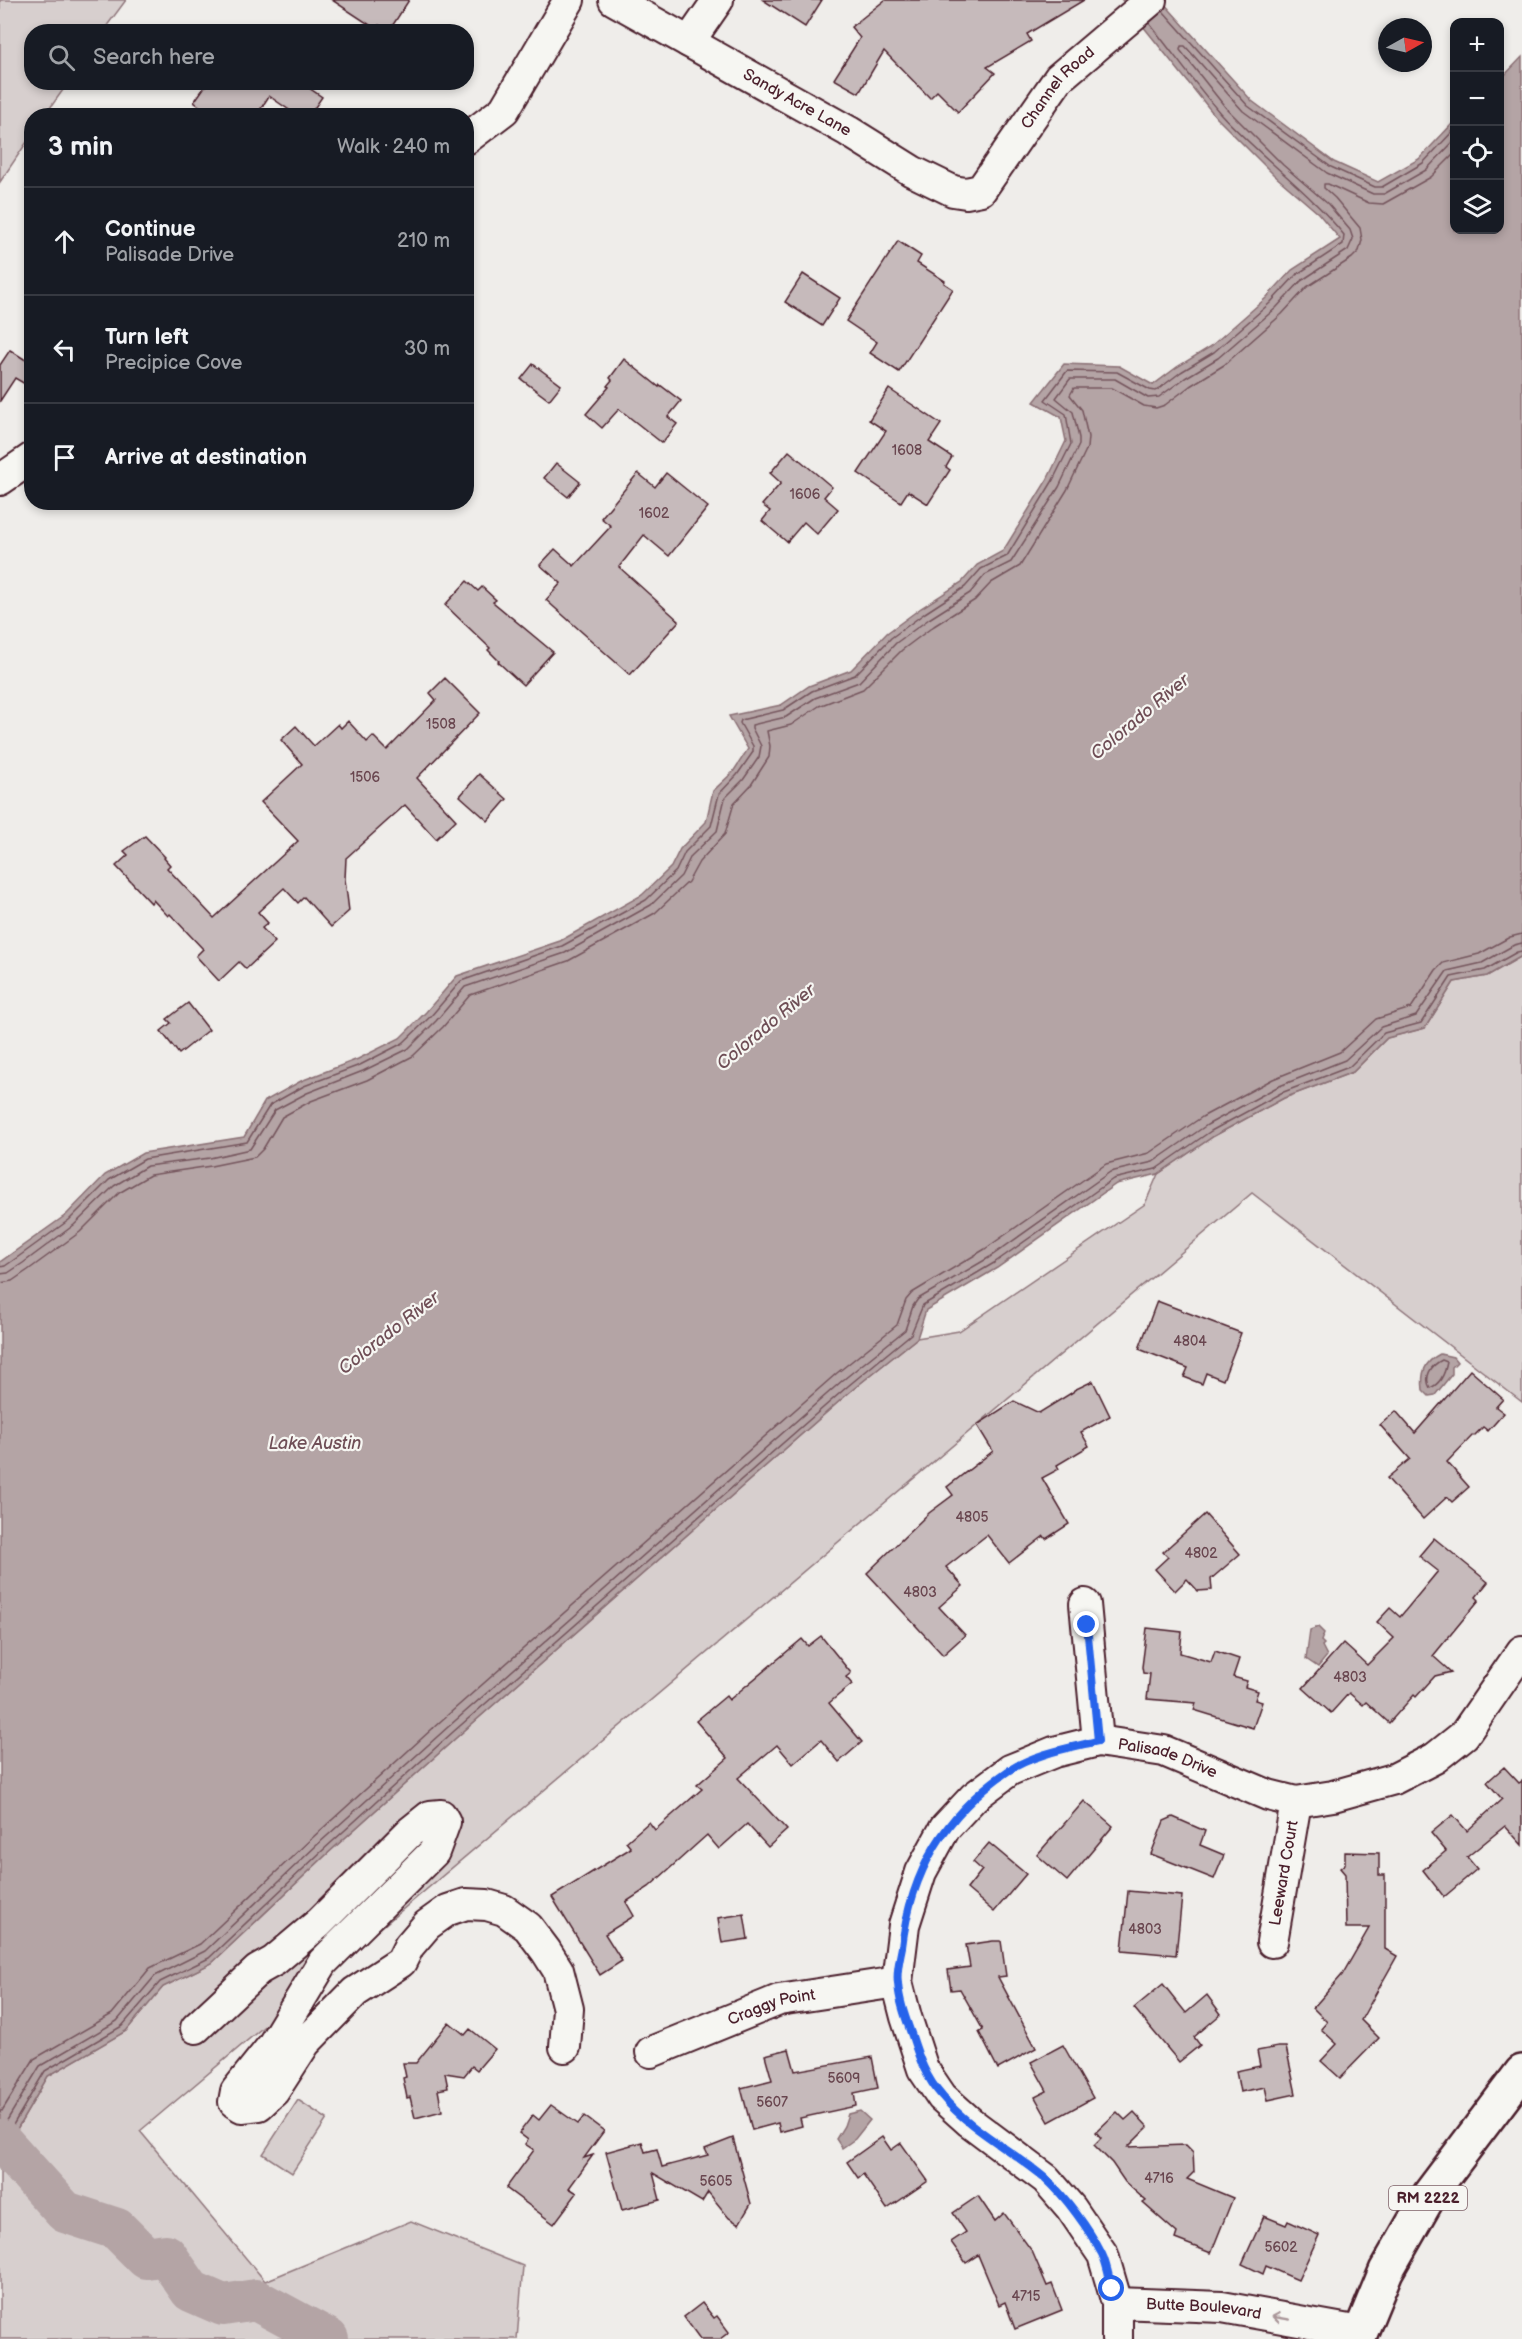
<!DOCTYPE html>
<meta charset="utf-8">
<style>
:root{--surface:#171b24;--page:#20242c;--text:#f1f3f6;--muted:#9ea1a6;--line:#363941}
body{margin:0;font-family:"Balsamiq Sans",sans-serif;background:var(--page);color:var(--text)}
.controls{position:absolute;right:18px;top:18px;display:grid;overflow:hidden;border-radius:12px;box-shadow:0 3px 9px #0003}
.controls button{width:54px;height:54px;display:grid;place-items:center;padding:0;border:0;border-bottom:2px solid var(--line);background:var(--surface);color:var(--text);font:30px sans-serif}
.compass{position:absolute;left:1378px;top:18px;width:54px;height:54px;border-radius:50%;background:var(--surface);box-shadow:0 3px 9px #0003;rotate:82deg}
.stop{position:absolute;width:18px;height:18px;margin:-14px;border:4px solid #2563eb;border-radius:50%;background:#fff}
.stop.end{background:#2563eb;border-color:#fff;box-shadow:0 2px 6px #0008}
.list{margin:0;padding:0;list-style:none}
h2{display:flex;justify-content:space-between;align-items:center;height:78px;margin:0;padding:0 24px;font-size:26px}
h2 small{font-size:20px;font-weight:400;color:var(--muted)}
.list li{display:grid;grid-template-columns:39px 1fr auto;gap:18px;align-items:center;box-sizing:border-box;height:108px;padding:0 24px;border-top:2px solid var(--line)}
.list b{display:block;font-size:22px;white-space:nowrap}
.list p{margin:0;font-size:20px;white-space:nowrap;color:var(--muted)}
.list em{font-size:20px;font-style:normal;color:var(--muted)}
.icon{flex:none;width:33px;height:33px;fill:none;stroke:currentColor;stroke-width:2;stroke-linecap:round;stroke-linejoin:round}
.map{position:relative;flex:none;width:1522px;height:2339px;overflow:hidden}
.search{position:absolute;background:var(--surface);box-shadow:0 3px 9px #0003;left:24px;top:24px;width:450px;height:66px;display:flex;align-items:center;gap:15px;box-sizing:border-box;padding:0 21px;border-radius:24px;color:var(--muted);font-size:22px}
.panel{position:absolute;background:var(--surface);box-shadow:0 3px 9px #0003;left:24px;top:108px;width:450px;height:402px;border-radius:24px}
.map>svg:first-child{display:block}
</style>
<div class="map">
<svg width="1522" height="2339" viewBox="0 0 1522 2339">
<rect width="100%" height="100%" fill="#efedea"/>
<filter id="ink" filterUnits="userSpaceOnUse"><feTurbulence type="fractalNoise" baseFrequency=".0167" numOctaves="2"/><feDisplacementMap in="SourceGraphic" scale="12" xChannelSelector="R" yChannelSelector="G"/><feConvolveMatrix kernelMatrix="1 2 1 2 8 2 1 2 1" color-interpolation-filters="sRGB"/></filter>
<g filter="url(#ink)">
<g fill="#d7cfce" stroke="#90777c" stroke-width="1.5">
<polygon points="0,0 126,0 103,31 32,32 32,82 68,83 45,115 32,116 31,136 0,182"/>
<polygon points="1522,956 1522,1402 1252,1193 140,2131 265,2281 411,2221 523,2266 517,2339 0,2339 0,2158 48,2076 126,2031 163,1987 212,1963 326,1855 457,1737 852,1390 917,1338 959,1331 1145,1204 1158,1174 1214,1136 1284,1098 1353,1072 1387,1038 1425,1028 1454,982 1487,976"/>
<polygon points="298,2100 327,2119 292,2173 263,2154"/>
</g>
<g fill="#b4a4a5" stroke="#8a6f74" stroke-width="1.5">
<polygon points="1122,0 1161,0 1252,101 1334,162 1378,182 1419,159 1454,122 1454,230 1500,230 1500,80 1522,57 1522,956 1487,976 1454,982 1425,1028 1387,1038 1353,1072 1284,1098 1214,1136 1158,1174 1116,1184 997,1268 926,1310 917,1338 852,1390 457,1737 326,1855 212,1963 163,1987 126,2031 48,2076 0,2158 0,1262 66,1215 105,1175 143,1153 244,1137 265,1101 301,1081 358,1059 400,1038 426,1012 457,976 560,941 642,895 671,867 680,849 706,822 713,791 733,772 748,749 729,716 781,705 809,686 851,670 887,633 921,608 962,582 977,565 1003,551 1047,480 1066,441 1061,417 1034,402 1064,364 1119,366 1153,385 1177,367 1210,347 1266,298 1292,270 1340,239 1318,213 1274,175 1216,117"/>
<path d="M 1440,1354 L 1453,1357 L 1457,1362 L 1452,1367 L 1452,1374 L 1435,1395 L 1429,1396 L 1423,1390 C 1421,1373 1424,1362 1440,1354 Z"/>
<polygon points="1318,1627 1324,1633 1321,1641 1324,1644 1322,1646 1327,1656 1318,1667 1306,1659 1310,1630"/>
<polygon points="860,2111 870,2120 855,2139 842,2148 836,2139 844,2126 848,2114"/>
</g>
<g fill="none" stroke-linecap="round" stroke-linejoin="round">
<g stroke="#74545c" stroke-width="1.5">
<polyline points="1163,11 1248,106 1331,167 1375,187 1382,187 1423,163 1454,130"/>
<path d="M 0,1267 L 5,1266 L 18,1257 L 69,1220 L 109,1180 L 145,1159 L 247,1142 L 270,1105 L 304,1086 L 360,1065 L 403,1043 L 431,1016 L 461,981 L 562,946 L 646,900 L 676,871 L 685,852 L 711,826 L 719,794 L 737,775 L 753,752 L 753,746 L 740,723 L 741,720 L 783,710 L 812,691 L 855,675 L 891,638 L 925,613 L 965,587 L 981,569 L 1007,556 L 1052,482 L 1071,444 L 1066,414 L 1045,400 L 1067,371 L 1117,372 L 1150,390 L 1156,391 L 1181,372 L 1214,352 L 1270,303 L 1296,275 L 1343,244 L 1344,235 C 1308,190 1259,156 1220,113 C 1195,84 1173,53 1149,23"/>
<polyline points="0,1274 8,1273 23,1263 74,1225 114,1186 147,1166 210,1158 250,1149 275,1110 307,1093 363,1071 408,1049 436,1021 465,987 565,953 651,905 681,876 691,856 717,831 725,798 743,780 759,757 761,746 752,728 752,725 786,717 815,698 859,682 896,643 929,619 970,593 985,575 1011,562 1059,487 1079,445 1079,438 1073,412 1056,398 1070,379 1115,379 1148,398 1159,397 1185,378 1218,358 1276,308 1301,281 1348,250 1353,239 1350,230 1328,204 1283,165 1226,108 1180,50 1181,46 1185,46 1243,111 1327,173 1373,194 1384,194 1426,170 1454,141"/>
<polyline points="0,1283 12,1281 28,1270 80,1232 119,1193 150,1175 211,1166 255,1157 263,1149 282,1117 311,1101 367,1080 413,1056 443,1027 470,995 568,961 655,913 688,882 699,862 725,834 734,803 751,785 769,757 770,746 767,731 791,725 819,706 863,689 902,650 934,626 975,600 991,583 1020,566 1067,490 1087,448 1088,437 1082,410 1070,395 1074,388 1112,388 1144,406 1156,408 1165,405 1190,386 1224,365 1282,314 1307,287 1352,258 1359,251 1362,240 1360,228 1335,198 1324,188 1324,184 1328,184 1369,203 1383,204 1431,177 1454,154"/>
<path d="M 1442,1360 L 1447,1362 C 1445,1373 1441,1384 1430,1388 C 1424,1377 1430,1366 1442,1360 Z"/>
<polyline points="0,2114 34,2059 112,2014 150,1968 200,1944 311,1839 442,1720 837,1373 897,1325 906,1300 912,1293 985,1249 1106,1164 1149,1153 1202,1117 1273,1079 1340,1052 1376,1019 1411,1008 1436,970 1443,963 1479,954 1510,937 1522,934"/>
<polyline points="0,2132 40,2066 117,2021 155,1976 205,1951 317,1845 448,1727 843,1380 905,1330 913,1306 918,1299 990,1257 1110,1172 1153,1162 1207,1125 1277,1087 1345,1060 1381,1027 1416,1016 1447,971 1482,963 1514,945 1522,943"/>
<polyline points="0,2147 45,2071 122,2026 160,1982 209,1958 322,1851 453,1732 848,1386 911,1334 923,1305 994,1263 1113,1179 1156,1169 1211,1131 1281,1093 1349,1067 1384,1033 1421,1023 1451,977 1485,970 1517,952 1522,951"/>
</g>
<polyline stroke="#b4a4a5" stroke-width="42" points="0,2140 65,2212 117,2229 146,2258 166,2255 191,2291 223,2305 256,2300 328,2339"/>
</g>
<g fill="#c6babb" stroke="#4a1f2b" stroke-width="1.5">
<polygon points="332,0 409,0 389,31 379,25 376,29"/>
<polygon points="763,0 822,0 805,27"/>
<polygon points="885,0 1084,0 1027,34 1031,41 987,67 995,73 958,112 937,91 930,98 884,51 859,93 834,79 860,38 851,27"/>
<polygon points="208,82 300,82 322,97 309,116 298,116 269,96 256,116 213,116 194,102"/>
<polygon points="898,241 921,256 917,263 945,281 944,283 953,289 899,372 870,353 877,342 846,321"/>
<polygon points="803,274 840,298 822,326 785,302"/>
<polygon points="10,350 32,364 32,374 25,384 15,378 0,401 0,365"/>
<polygon points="624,359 659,387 660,385 681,401 668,417 677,424 662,443 619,409 602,428 586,414 609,387 607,386 612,380 610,378"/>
<polygon points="533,364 561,385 549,400 521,379"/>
<polygon points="889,389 941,424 929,442 952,457 946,467 950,470 928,504 908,491 901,502 858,473 886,431 869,420"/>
<polygon points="789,451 832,487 824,497 838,509 817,534 804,522 787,542 762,521 770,511 762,505 781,483 770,473"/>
<polygon points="556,463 580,482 568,497 544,478"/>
<polygon points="638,473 655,487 666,473 708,507 669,556 644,535 619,567 679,621 630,675 546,600 561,583 540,565 555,549 574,566 611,526 601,518"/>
<polygon points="467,581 478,591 482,587 496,600 493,602 553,652 523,685 498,662 499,661 488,650 490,648 445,605"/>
<polygon points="445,678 480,713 417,778 456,820 436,839 405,805 346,858 345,879 349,911 331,927 304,897 298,903 284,888 258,912 268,923 262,928 275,942 246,969 239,962 219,981 196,956 203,949 170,914 168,916 153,900 151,903 116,866 128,855 124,851 145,836 165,857 164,858 170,865 167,868 214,918 298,841 261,802 302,764 281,740 296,726 314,746 338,724 341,728 348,721 367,742 373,736 387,750 436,700 430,693"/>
<polygon points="479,774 507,799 488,821 460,796"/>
<polygon points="188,1003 209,1030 179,1054 161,1031 171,1023 167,1019"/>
<polygon points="1157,1301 1241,1333 1223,1380 1206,1373 1202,1384 1184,1377 1188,1368 1139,1349"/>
<polygon points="1470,1370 1503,1399 1496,1407 1504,1413 1488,1431 1483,1427 1474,1436 1473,1435 1447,1462 1469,1487 1452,1502 1447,1497 1423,1519 1387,1478 1410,1459 1380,1425 1396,1411 1415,1433"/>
<polygon points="1093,1381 1110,1416 1081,1432 1089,1446 1057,1465 1059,1469 1042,1478 1069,1524 1046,1539 1044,1536 1009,1563 987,1535 946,1567 963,1586 939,1607 965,1635 943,1655 867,1573 929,1513 953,1495 947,1487 993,1451 977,1425 1014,1401 1039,1413 1073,1392 1074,1390"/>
<polygon points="1205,1514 1240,1554 1211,1579 1212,1590 1198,1591 1187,1579 1175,1591 1155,1569 1168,1557 1163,1552"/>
<polygon points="1434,1538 1488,1582 1476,1597 1479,1600 1433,1656 1451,1672 1435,1676 1416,1697 1414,1695 1389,1723 1366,1702 1363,1705 1349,1693 1331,1713 1303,1688 1343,1643 1367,1665 1394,1638 1377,1622 1390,1608 1400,1617 1438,1571 1419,1556"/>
<polygon points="1147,1628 1182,1632 1180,1653 1211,1662 1215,1651 1239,1659 1233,1677 1247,1681 1245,1687 1258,1691 1255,1700 1262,1702 1253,1728 1194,1710 1196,1703 1147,1699 1150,1674 1143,1673 1142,1667"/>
<polygon points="821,1636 851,1673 846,1677 852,1684 829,1703 862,1742 839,1762 821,1740 793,1764 777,1745 738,1778 787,1830 768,1847 747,1824 719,1849 707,1835 649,1887 626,1902 634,1916 605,1934 622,1961 600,1975 552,1897 631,1848 626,1842 649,1822 655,1830 702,1789 697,1785 728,1758 696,1721 726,1696 729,1700 802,1639 808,1646"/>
<polygon points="1504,1767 1519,1783 1522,1781 1522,1845 1505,1826 1467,1857 1477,1869 1444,1897 1423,1870 1446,1851 1431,1833 1453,1815 1467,1831 1502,1799 1487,1782"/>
<polygon points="1084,1801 1113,1826 1067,1881 1037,1855"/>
<polygon points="1173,1817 1205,1831 1200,1845 1224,1855 1214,1879 1151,1854 1164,1821"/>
<polygon points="989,1843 1026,1874 994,1912 967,1889 982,1870 973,1862"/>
<polygon points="1345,1852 1379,1853 1379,1875 1385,1875 1385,1949 1397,1956 1361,2020 1379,2038 1340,2078 1321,2061 1337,2044 1321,2029 1327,2022 1313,2008 1342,1975 1369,1928 1346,1928 1345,1874 1340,1868 1345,1864"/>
<polygon points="1128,1891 1182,1896 1176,1955 1122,1950"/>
<polygon points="744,1914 748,1939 722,1943 718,1918"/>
<polygon points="993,1941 1001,1941 1006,1976 998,1977 1036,2048 998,2069 979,2032 983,2030 960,1989 951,1990 948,1970 970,1967 966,1945"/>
<polygon points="1163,1984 1186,2013 1207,1995 1221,2014 1194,2037 1200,2045 1179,2062 1134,2008"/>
<polygon points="449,2022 465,2035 470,2029 495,2049 477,2070 472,2066 464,2076 445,2073 448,2088 438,2090 442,2111 415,2118 410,2097 407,2098 403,2078 406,2077 403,2063 416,2063"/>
<polygon points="1063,2045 1093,2098 1049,2122 1035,2097 1047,2091 1031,2062"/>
<polygon points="1278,2047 1286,2047 1296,2094 1268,2100 1265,2087 1240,2092 1236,2071 1260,2066 1257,2051"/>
<polygon points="789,2049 795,2071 872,2057 878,2088 854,2093 856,2106 800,2118 802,2126 780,2132 778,2123 752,2130 741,2088 772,2080 765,2055"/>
<polygon points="551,2105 578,2124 584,2116 604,2131 584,2158 593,2155 569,2188 577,2193 554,2224 506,2188 534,2150 525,2144 528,2140 519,2133 533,2115 539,2120"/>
<polygon points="1117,2112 1125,2120 1134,2112 1148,2127 1128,2147 1186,2145 1193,2152 1194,2172 1187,2179 1233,2198 1211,2253 1175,2239 1177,2233 1143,2203 1146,2201 1125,2182 1112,2163 1094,2145 1101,2138 1096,2132"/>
<polygon points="882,2137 891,2150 901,2143 928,2181 887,2209 863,2174 858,2178 847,2162"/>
<polygon points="733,2138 751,2204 739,2224 729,2218 708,2192 702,2202 653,2173 660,2200 622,2210 606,2152 642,2142 645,2152 657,2149 662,2167 708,2155 705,2149"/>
<polygon points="978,2196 995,2221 1004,2213 1032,2251 1047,2286 1052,2284 1062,2310 1015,2329 1005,2302 999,2305 978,2255 966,2263 951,2242 966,2232 953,2213"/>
<polygon points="1264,2216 1286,2225 1288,2221 1319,2235 1298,2280 1266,2266 1263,2274 1242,2264"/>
<polygon points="702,2303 714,2318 717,2316 729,2332 720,2339 700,2339 684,2317"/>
</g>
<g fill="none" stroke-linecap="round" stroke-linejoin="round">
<g stroke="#4a1f2b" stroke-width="34">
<g id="minor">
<path id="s1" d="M 614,0 L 848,131 L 912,171 L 953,191 L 966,193 L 981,190 L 1059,78 L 1151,0"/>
<polyline points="689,42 718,0"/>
<polyline points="466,139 504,110 569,0"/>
<polyline points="0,480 32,458"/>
<polyline points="1085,1604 1098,1741"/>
<path id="s2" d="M 1272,1942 L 1296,1802"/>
<polyline points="196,2028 258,1970 274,1961 319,1923 410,1832 430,1816 441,1815 445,1822 434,1852 323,1962 272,2046 236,2091 234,2102 242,2107 259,2105 274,2091 305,2043 355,1992 401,1962 409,1946 427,1925 448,1910 466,1904 487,1905 504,1910 528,1927 546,1951 558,1970 568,2009 565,2047"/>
<path id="s3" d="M 651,2052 L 779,2000 L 897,1982"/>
<path id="s4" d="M 1117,2303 L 1222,2307 L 1360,2332"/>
<path id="s5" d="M 1117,2339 L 1117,2303 L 1103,2255 L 1071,2208 L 1046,2179 L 970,2122 L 942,2097 L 923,2069 L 906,2017 L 897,1982 L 904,1925 L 921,1872 L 945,1828 L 974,1797 L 1010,1770 L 1054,1752 L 1098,1741 L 1164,1751 L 1268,1795 L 1296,1802 L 1333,1796 L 1394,1779 L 1435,1758 L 1464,1735 L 1522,1651"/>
</g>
</g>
<g stroke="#4a1f2b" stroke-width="38">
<polyline id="major" points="1358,2339 1386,2271 1430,2194 1522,2072"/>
</g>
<use href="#minor" stroke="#f6f6f2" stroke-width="30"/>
<use href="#major" stroke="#f6f6f2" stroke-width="33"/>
</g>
<defs><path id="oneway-shaft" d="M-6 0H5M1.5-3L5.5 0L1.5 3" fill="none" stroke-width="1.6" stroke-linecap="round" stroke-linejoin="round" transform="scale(1.5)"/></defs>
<use stroke="#a99598" href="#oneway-shaft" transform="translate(1281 2318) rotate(-170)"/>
</g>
<g fill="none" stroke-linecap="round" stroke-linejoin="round" filter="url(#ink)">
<path stroke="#2563eb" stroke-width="8" d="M 1087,1625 L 1098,1741 C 1069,1748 1034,1754 1008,1771 C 945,1814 911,1871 902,1947 C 900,1958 896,1972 898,1983 C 899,2001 906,2019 912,2036 C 919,2058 926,2078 942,2096 C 970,2130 1012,2150 1045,2178 C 1066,2197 1089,2229 1102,2254 C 1107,2264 1109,2278 1112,2289"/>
</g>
<g text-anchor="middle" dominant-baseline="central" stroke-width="4.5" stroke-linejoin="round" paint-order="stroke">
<g font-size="14" fill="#69464f">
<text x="907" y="450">1608</text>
<text x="805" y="494">1606</text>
<text x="654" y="513">1602</text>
<text x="441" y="724">1508</text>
<text x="365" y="777">1506</text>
<text x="1190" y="1341">4804</text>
<text x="972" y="1517">4805</text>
<text x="1201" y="1553">4802</text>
<text x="920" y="1592">4803</text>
<text x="1350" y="1677">4803</text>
<text x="1145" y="1929">4803</text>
<text x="844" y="2078">5609</text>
<text x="772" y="2102">5607</text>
<text x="1159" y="2178">4716</text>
<text x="716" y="2181">5605</text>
<text x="1281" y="2247">5602</text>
<text x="1026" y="2296">4715</text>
</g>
<rect fill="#f6f6f2" stroke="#7e6067" stroke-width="1.5" x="1389" y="2186" width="78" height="24" rx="4.5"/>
<g font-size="15" font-weight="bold" fill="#4a1f2b">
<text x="1428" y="2198">RM 2222</text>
</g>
<g font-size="16" fill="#4a1f2b" stroke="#f6f6f2">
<text stroke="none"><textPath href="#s1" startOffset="546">Channel Road</textPath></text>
<text stroke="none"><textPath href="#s1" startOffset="210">Sandy Acre Lane</textPath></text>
<text stroke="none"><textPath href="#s5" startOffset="854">Palisade Drive</textPath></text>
<text stroke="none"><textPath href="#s2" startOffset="70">Leeward Court</textPath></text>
<text stroke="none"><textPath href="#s3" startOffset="129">Craggy Point</textPath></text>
<text stroke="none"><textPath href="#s4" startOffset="87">Butte Boulevard</textPath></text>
</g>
<g font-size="18" font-style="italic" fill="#6f4e56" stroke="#f6f6f2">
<text transform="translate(1140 717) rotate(-40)">Colorado River</text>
<text transform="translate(766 1027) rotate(-40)">Colorado River</text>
<text transform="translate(389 1333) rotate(-38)">Colorado River</text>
<text x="315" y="1443">Lake Austin</text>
</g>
</g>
</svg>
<div class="controls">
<button>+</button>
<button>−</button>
<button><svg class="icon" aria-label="locate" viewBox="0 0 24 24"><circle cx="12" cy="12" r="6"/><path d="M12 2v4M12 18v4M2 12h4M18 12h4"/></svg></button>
<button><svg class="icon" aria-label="layers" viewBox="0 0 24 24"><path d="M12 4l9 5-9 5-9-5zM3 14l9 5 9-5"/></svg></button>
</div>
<svg class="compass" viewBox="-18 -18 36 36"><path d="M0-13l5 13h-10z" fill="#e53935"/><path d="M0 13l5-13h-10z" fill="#9ea1a6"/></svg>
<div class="stop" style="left:1112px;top:2289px"></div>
<div class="stop end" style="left:1087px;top:1625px"></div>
<div class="search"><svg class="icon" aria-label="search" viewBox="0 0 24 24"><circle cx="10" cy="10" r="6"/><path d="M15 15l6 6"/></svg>Search here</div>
<section class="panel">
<h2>3 min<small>Walk · 240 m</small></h2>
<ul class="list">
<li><svg class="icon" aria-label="ahead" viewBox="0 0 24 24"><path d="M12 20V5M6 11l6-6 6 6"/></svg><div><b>Continue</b><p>Palisade Drive</p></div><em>210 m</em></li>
<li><svg class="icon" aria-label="left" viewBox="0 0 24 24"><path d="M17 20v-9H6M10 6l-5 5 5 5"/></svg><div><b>Turn left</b><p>Precipice Cove</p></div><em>30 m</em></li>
<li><svg class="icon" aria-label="arrive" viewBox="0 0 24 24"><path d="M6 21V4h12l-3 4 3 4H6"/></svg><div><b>Arrive at destination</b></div></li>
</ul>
</section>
</div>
